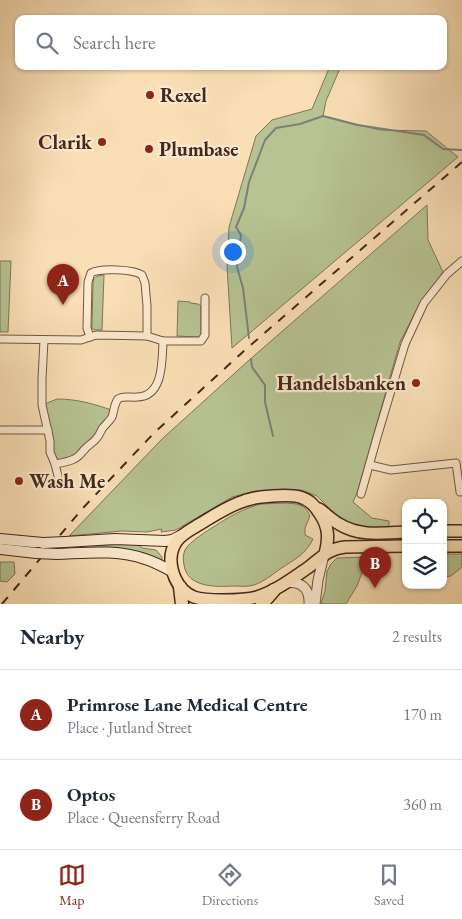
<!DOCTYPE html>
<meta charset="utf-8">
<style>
:root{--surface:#fff;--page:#f6f6f7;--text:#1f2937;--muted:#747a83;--line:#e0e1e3;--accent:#8f2418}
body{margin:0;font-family:"EB Garamond",serif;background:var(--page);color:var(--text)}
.controls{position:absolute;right:15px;bottom:15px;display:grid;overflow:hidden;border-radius:10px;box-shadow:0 1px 4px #0004}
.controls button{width:45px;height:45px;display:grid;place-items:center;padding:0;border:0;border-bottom:1px solid var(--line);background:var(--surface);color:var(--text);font:25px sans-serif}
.you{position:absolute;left:232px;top:251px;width:18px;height:18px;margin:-12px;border:4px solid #fff;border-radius:50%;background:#1a73e8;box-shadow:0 0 0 8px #1a73e833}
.badge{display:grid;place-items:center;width:32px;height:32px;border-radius:50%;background:var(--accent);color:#fff;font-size:16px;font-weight:700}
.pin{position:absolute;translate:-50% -41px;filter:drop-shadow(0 1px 2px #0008)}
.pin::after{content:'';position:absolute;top:26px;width:18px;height:15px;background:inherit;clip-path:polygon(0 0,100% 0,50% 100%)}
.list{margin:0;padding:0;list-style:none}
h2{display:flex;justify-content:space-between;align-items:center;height:65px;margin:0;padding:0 20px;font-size:21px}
h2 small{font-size:16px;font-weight:400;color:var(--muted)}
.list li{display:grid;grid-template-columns:32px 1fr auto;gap:15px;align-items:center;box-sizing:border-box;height:90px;padding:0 20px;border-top:1px solid var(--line)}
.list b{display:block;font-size:19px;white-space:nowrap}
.list p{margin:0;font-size:16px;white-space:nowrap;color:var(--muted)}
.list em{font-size:16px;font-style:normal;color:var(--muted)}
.icon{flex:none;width:28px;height:28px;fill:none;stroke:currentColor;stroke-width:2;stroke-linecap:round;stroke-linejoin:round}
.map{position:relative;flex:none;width:462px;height:604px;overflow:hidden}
.search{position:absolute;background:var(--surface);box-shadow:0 1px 4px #0004;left:15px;right:15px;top:15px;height:55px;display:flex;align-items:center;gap:12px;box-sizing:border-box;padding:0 18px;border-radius:10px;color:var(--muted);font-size:19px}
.sheet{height:245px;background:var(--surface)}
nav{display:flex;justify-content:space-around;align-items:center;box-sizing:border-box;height:70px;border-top:1px solid var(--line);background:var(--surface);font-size:14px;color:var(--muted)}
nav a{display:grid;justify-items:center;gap:2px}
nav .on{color:var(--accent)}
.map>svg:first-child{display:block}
</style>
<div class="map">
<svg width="462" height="604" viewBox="0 0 462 604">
<rect width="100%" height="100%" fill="#fadfb6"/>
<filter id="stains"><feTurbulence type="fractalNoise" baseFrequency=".004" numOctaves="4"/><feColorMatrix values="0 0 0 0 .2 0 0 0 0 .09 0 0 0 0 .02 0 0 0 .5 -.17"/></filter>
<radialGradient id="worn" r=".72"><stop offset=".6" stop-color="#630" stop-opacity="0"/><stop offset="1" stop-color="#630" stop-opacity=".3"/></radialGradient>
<g fill="#b7c393" stroke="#7e7658">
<polygon points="330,66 341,66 326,101 323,116 380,130 426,131 458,157 232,348 227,266 229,227 256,136 272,120 312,109"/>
<polygon points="427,205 428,240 443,272 421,301 400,342 357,493 353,502 372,518 389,521 389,528 366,528 347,523 336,515 317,496 301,490 255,491 232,497 176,530 161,532 162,529 147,532 122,531 69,536 162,439 247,362"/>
<polygon points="0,261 11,261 8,332 0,332"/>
<path d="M 104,275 L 102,330 L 95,330 L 92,328 L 92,325 L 93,282 C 94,276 98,276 104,275 Z"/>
<polygon points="178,301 190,302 190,303 198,304 201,306 201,336 199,337 177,336"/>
<path d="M 57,399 C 77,399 95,404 114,411 L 79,456 L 55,464 L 42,405 Z"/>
<path d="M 260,504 C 271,504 293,501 302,506 C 306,508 308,512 310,516 L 305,528 L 305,535 L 313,539 C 306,554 294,560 280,569 C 272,575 263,582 254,585 C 247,587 241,586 234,586 C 217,587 187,588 184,565 C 183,560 183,554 185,550 C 190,541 207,531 215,526 C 230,516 243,509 260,504 Z"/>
<polygon points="137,544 142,548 156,550 162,557 162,564 92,548 92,545"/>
<polygon points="443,554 462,554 462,567 451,576 443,577"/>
<polygon points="368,557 357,586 346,604 321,604 325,591 327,571 331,564 337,558"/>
<polygon points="0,562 14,562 15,574 7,582 0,581"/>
</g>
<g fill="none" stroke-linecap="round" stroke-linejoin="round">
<g stroke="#7c8079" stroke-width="2">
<polyline points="249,338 243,288 237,267 241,235 236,227 244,208 249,182 265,140 276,128 300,124 323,116 357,125 424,135 443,149 462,150"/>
<polyline points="251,359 252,367 265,385 265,402 273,436"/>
</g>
<g stroke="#725642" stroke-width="9">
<g id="minor">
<path d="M 90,337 L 87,328 L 88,282 L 91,273 C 100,268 133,269 142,275 L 145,283 L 147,306 L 147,336"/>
<polyline points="0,339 81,340 96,335 147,336 163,341 201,341 205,335 205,298"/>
<polyline points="44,340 42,379 42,405 50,441 50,452 55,464 58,476"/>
<polyline points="0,430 48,430"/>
<path d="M 55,464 C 61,463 68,462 74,459 C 79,457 81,453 85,449 C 88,445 93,443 96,439 C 99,436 100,433 102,429 C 105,425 109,422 112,417 C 114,412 114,404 118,399 C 123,395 131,398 137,397 C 164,397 162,359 163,341"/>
<polyline points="370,465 391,470 456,463 460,492"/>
<polyline points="361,494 378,434 405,344 424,303 447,274 462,261"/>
</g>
</g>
<g stroke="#725642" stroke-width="11">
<g id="tertiary">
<path d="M 285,583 C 300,581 310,587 309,604"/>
<polyline points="315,604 318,580 324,555"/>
</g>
</g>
<g stroke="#45281c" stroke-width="12">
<g id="secondary">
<polyline points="0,539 43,543"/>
<polyline points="65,542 115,539 165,541 172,540 182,535"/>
<polyline points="0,549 36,553"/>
<path d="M 57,554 C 86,553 117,549 145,559 C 155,562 164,567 173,572"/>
</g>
</g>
<g stroke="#45281c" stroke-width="14">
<g id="primary">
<path d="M 319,509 C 326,514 332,520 339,524 C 360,537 383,533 406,532"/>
<polyline points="443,531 462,531"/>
<polyline points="443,546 462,546"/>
<path d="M 325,554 C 329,539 329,527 320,514 C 315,506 310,500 300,497 C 289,494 256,496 244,501 C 228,506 215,515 200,524 C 192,529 181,534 176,542 C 169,553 170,566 175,578 C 185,600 201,600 223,600 C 234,600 246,600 257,597 C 276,591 293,578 309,567 C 322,557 328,549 345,547 L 406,546"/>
</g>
</g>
<g stroke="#45281c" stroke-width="15">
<g id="motorway">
<polyline points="180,587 182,604"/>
<polyline points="262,604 274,590"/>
</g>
</g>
<use href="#minor" stroke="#fcead0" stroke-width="7"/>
<use href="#tertiary" stroke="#fcead0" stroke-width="9"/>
<use href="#secondary" stroke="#fcead0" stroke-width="10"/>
<use href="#primary" stroke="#fadfb6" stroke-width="11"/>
<use href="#motorway" stroke="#fadfb6" stroke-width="12"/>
<polyline stroke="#45281c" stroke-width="2" stroke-dasharray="9 9" stroke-linecap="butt" points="2,604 83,508 154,433 245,350 462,162"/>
<g stroke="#45281c" stroke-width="12" stroke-linecap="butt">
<g id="secondary-bridge">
<polyline points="43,543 65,542"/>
<polyline points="36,553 57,554"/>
</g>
</g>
<use href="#secondary-bridge" stroke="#fcead0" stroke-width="10"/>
</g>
<g fill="#8f2418" stroke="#fcead0" stroke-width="2">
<circle cx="150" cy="95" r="5"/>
<circle cx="102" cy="142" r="5"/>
<circle cx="149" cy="149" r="5"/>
<circle cx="416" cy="383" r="5"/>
<circle cx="19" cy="481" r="5"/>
</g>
<g text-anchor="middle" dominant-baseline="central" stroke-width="4.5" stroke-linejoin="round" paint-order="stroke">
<g font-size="20" font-weight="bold" fill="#45281c" stroke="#fcead0" text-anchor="start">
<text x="160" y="95">Rexel</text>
<text x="92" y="142" text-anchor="end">Clarik</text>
<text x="159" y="149">Plumbase</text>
<text x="406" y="383" text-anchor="end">Handelsbanken</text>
<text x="29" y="481">Wash Me</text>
</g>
</g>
<rect width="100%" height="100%" filter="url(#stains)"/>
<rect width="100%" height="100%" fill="url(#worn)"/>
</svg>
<div class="controls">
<button><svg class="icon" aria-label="locate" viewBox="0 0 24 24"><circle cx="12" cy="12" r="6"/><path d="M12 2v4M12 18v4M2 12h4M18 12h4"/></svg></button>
<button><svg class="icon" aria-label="layers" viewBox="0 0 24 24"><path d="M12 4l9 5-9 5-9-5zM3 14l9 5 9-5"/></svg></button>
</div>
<div class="you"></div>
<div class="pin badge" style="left:63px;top:305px">A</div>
<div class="pin badge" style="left:375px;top:588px">B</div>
<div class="search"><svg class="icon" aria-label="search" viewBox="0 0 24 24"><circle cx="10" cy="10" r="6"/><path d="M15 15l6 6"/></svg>Search here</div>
</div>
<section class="sheet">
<h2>Nearby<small>2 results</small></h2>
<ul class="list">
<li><span class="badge">A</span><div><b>Primrose Lane Medical Centre</b><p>Place · Jutland Street</p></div><em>170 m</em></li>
<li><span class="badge">B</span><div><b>Optos</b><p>Place · Queensferry Road</p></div><em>360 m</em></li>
</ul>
</section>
<nav>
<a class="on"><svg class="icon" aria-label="map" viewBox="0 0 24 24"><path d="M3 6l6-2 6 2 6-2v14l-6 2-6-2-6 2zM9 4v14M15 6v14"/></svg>Map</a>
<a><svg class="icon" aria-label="directions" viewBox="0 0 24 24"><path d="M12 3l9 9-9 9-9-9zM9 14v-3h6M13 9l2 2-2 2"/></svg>Directions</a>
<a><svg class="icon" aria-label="saved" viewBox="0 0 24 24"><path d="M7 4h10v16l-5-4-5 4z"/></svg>Saved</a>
</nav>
